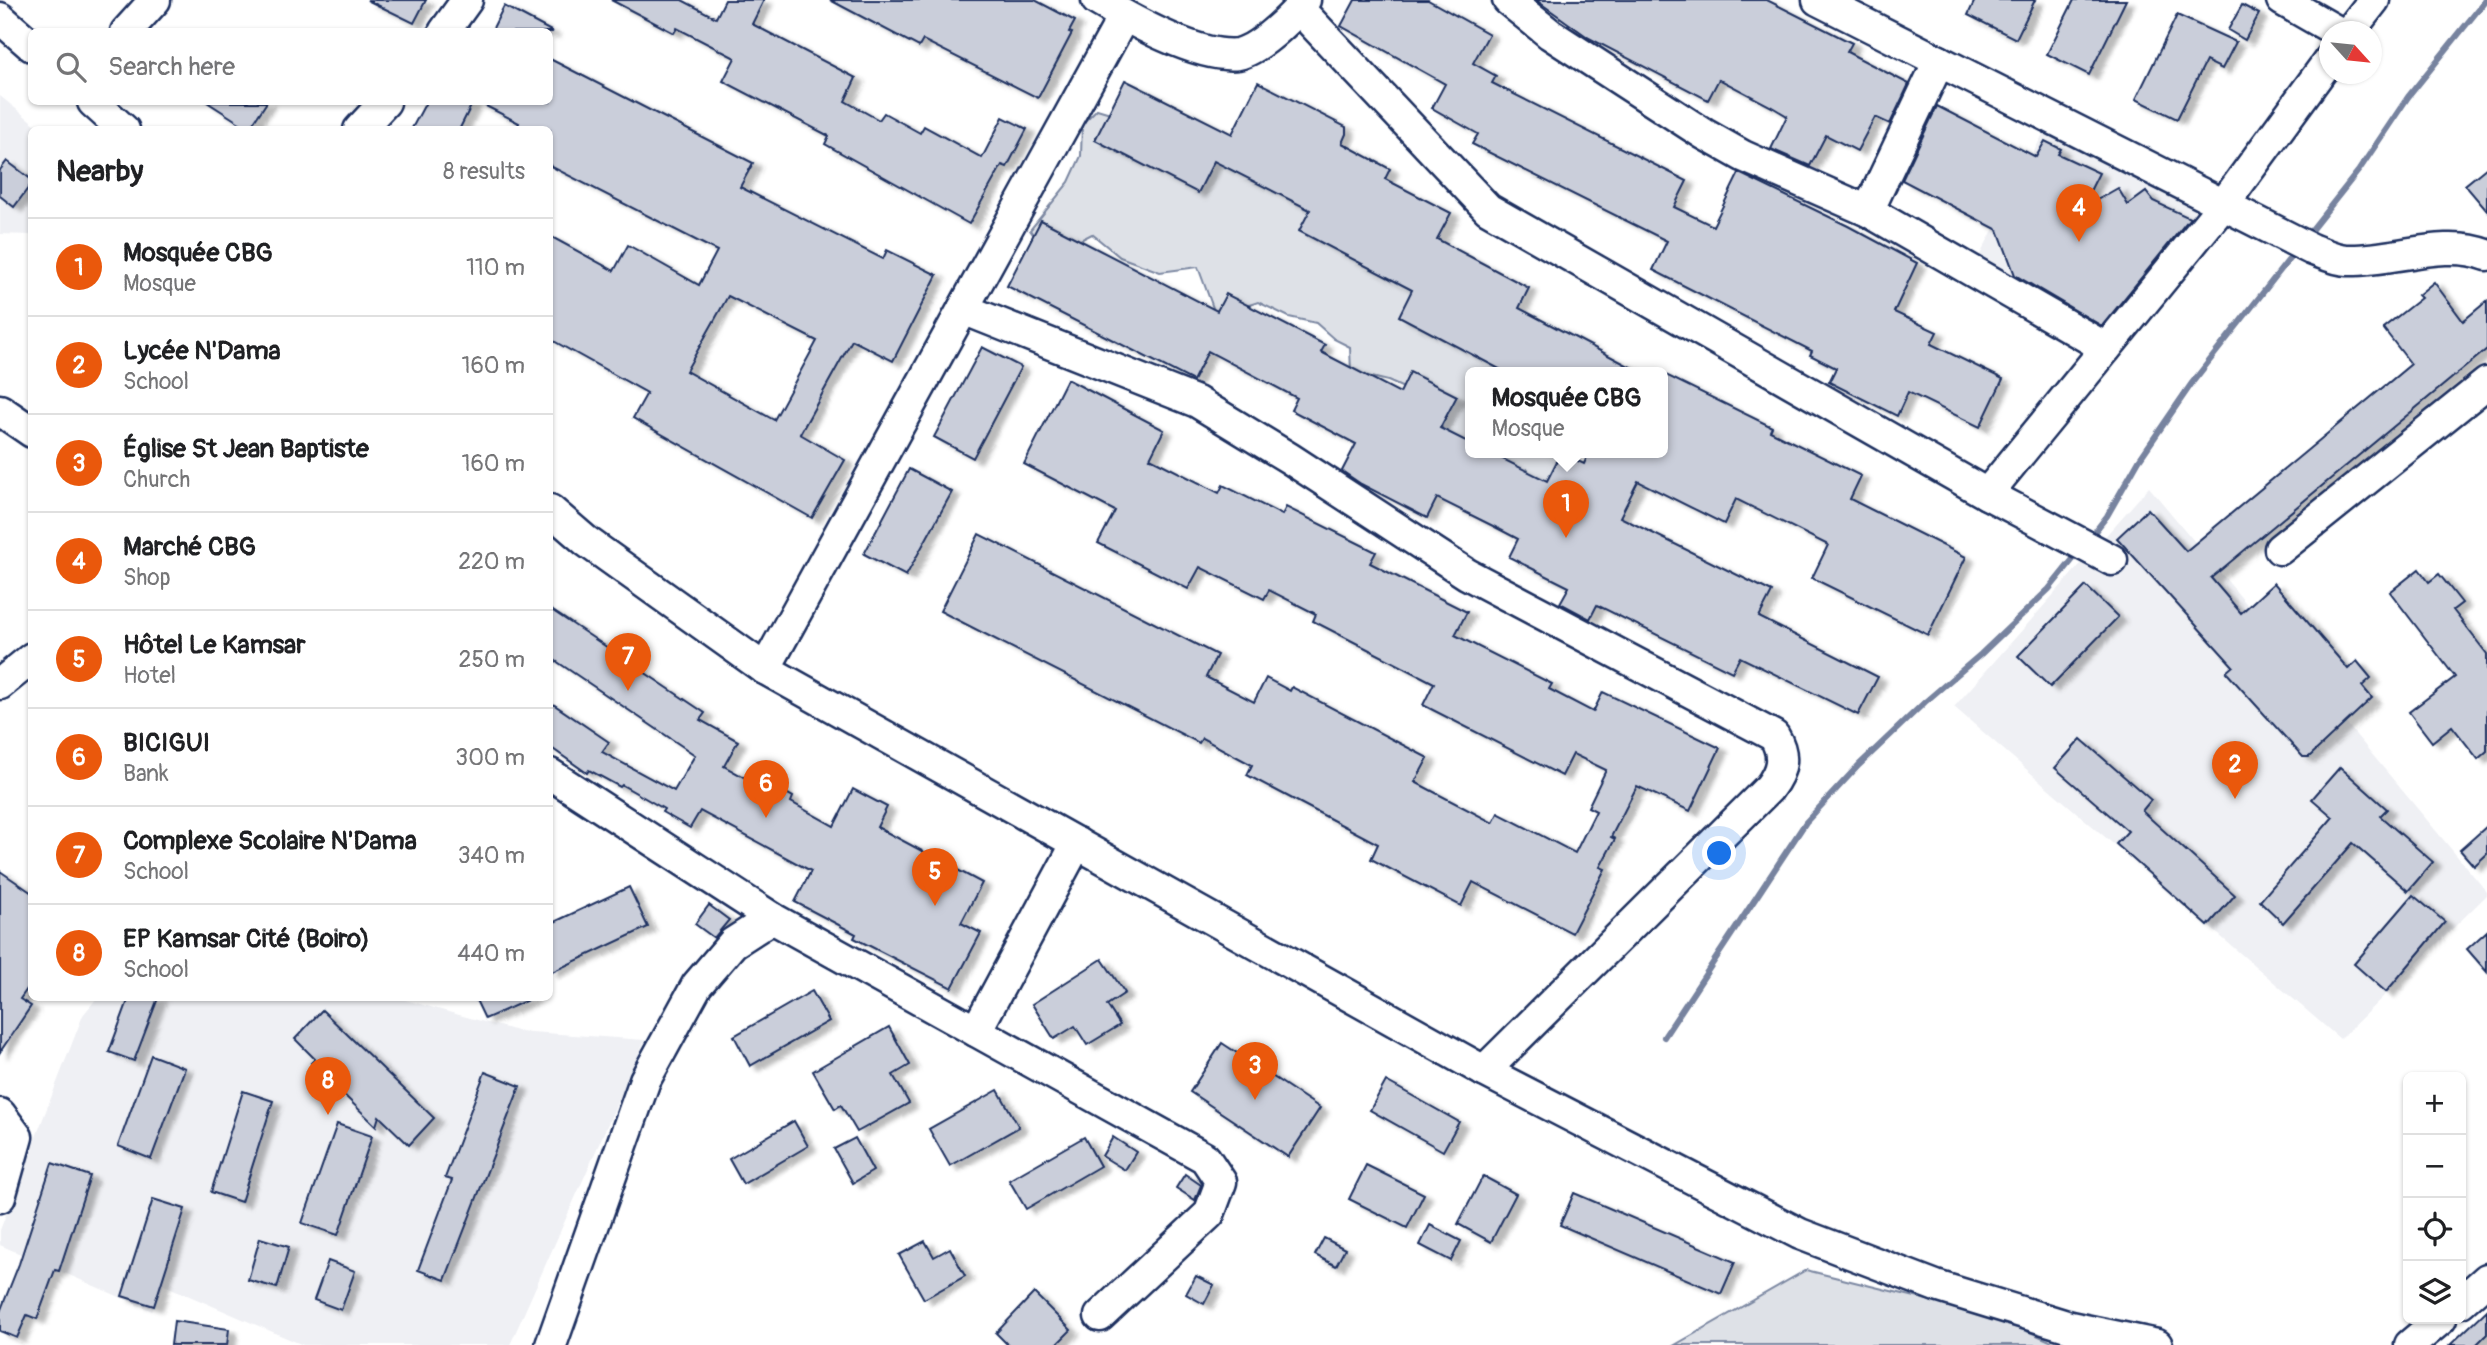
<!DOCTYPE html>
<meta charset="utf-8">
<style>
:root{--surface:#fff;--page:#f2f2f2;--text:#202124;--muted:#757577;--line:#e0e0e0;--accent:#ea580c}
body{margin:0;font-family:Pangolin,sans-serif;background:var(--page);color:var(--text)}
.controls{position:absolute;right:21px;bottom:21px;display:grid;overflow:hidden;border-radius:10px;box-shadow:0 2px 5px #0004}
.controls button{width:63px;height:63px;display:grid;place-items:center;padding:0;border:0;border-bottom:2px solid var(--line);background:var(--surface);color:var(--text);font:35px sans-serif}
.compass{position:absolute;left:2319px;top:21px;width:63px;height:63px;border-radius:50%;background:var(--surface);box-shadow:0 2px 5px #0004;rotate:117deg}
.you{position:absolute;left:1720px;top:854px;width:24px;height:24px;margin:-18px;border:5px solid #fff;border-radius:50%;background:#1a73e8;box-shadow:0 0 0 10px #1a73e833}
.badge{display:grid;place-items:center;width:46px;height:46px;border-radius:50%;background:var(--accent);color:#fff;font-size:23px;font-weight:700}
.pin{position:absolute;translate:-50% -58px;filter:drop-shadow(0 2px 4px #0008)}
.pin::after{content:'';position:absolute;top:37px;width:24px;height:21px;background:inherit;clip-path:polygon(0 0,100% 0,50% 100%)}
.popup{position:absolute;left:1465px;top:367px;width:203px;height:91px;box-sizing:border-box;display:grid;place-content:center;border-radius:10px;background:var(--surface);filter:drop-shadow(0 2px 5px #0005);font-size:23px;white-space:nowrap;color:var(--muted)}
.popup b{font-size:26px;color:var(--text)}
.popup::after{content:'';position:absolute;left:50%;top:100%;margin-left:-14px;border:14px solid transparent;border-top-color:var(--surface)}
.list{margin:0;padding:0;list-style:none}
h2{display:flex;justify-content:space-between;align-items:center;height:91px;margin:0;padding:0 28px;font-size:30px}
h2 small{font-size:23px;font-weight:400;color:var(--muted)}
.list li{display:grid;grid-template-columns:46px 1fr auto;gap:21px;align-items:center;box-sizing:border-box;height:98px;padding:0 28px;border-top:2px solid var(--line)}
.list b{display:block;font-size:26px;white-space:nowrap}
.list p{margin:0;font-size:23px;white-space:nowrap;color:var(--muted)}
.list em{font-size:23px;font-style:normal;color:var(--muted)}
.icon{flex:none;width:38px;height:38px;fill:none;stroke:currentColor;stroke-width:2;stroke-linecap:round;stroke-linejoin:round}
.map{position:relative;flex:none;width:2487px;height:1345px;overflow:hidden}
.search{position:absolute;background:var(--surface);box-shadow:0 2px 5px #0004;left:28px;top:28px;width:525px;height:77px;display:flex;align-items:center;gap:18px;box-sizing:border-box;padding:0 24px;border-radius:10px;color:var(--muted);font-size:26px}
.panel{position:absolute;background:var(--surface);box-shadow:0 2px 5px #0004;left:28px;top:126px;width:525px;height:875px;border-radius:10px}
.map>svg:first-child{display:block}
</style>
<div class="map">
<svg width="2487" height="1345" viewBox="0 0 2487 1345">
<defs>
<filter id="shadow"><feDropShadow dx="8" dy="4.5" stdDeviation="2" flood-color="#0004"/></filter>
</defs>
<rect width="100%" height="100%" fill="#fff"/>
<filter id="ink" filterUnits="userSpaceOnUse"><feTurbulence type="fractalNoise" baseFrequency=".0143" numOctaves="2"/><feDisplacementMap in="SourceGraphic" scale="14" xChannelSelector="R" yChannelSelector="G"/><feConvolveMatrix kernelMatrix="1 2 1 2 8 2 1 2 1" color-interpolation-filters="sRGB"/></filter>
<g filter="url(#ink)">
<g fill="#eff0f4">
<polygon points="0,96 41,129 32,130 31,235 0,234"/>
<polygon points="2044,132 2204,207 2102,347 1968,278"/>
<polygon points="2149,487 2487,892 2487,895 2340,1039 1954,707"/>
<polygon points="97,998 398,998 517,1031 645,1040 510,1345 303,1345 164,1285 152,1311 0,1245 0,1230 83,1015"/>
</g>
<g fill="#dee1e7" stroke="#7c88a2" stroke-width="2">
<polygon points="1097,109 1177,133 1245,149 1524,372 1470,372 1470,452 1565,452 1574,470 1542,491 1527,469 1500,483 1447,445 1441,425 1442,405 1388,381 1351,372 1350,347 1334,339 1316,323 1289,317 1258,302 1216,316 1198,267 1160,272 1120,257 1092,234 1049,256 1030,230 1069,182 1081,156 1082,124"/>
<polygon points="1806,1270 1996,1317 2059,1345 1675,1345"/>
</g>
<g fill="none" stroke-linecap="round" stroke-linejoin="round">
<g stroke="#77839f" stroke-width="6">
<polyline points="2305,238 2359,170 2408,97 2486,0"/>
<polyline points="2089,539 2107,516 2139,460 2192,383 2297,249"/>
<polyline points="1664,1037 1806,822 1859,765 1925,702 1981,654 2049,589 2078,553"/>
</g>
</g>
<g fill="#caceda" stroke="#1b2f5e" stroke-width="2" fill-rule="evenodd" filter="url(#shadow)">
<polygon points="367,0 426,0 414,23"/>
<polygon points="611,0 682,0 716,18 725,0 764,0 752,24 856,78 845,101 879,120 884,113 920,133 924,126 982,158 1003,117 1027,129 1007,167 1002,165 969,224 825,144 829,136 723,81 735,58 677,28 674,33"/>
<polygon points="830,0 1035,0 1075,21 1069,32 1072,33 1038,98 923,40 919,47"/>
<polygon points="1355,0 1428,0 1489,34 1473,63 1496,76 1492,83 1687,181 1674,207 1713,226 1739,173 1848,226 1917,263 1894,312 1937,332 1931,344 2003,379 1980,427 1908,392 1897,416 1829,382 1836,368 1810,355 1812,351 1653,270 1667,241 1472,144 1478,134 1432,108 1445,84 1341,26"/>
<polygon points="1536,0 1767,0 1852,43 1847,52 1909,84 1890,124 1875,117 1857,151 1826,135 1810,166 1771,149 1787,116 1772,107 1719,79 1708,100 1589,38"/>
<polygon points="1975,0 2035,0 2016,39 1968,15"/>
<polygon points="2074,0 2126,0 2089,75 2047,54"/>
<polygon points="2242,5 2259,14 2245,40 2228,30"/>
<polygon points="504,6 553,32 491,32"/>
<polygon points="2177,15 2236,42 2222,69 2206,61 2177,119 2136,99"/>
<path d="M 550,59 L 753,163 L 740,187 L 883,259 L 887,250 L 937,275 L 893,361 L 852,340 L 800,434 L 845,460 L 812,518 L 633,418 L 647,393 L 550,339 L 550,236 L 614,271 L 628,245 L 699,285 L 717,251 L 550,166 L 550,130 L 516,130 L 519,123 L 478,102 L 550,102 ZM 728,296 L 817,341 L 774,420 L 686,371 Z"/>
<polygon points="1125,80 1232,134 1258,82 1346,127 1346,134 1342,143 1390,169 1385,179 1451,213 1437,239 1529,288 1519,308 1640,372 1505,372 1399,316 1412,290 1299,231 1310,210 1214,161 1198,193 1095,140"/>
<polygon points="207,102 267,102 249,129"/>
<polygon points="426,102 473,102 459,130 411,130"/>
<polygon points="1937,106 2036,157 2045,141 2061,149 2058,154 2099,173 2081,209 2118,188 2128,205 2146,192 2153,201 2190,218 2102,326 2015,275 1998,230 1902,180"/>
<polygon points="7,161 32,180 32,183 14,207 0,196 0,170"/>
<polygon points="2487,167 2487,211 2465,185"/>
<polygon points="1041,220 1217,311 1226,294 1325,345 1321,352 1400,393 1410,372 1457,396 1440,428 1470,443 1470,452 1489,452 1547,481 1561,453 1584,464 1589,452 1662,452 1662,373 1772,427 1770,431 1861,476 1850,499 1966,557 1928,635 1812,578 1828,545 1736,499 1724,524 1638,481 1620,517 1772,592 1759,617 1878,677 1858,715 1740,657 1732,672 1597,605 1590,619 1560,603 1569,587 1509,557 1518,539 1495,527 1437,498 1427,518 1361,484 1342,471 1356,444 1291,410 1297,398 1208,351 1193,381 1007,286"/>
<polygon points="2434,282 2463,321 2487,301 2487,349 2211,578 2241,613 2274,583 2348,669 2357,661 2371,678 2362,686 2372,698 2309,757 2303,757 2226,672 2233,666 2117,538 2148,509 2186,551 2411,364 2383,328 2421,298 2418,295"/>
<polygon points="982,347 1021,367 973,458 934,437"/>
<polygon points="1067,379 1164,430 1150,458 1219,493 1223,485 1282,515 1286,507 1376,552 1370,563 1467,612 1455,635 1552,684 1549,689 1593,712 1603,692 1720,748 1690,811 1637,786 1611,837 1615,839 1600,867 1605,869 1572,933 1473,882 1461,906 1371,859 1378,844 1247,775 1252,765 1202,738 1199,743 940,611 979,534 1217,655 1206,677 1254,702 1266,678 1290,691 1292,687 1428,758 1415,782 1493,823 1498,813 1575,853 1596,811 1588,807 1606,770 1573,754 1562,776 1423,705 1434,683 1313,621 1316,614 1269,590 1264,599 1200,567 1188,589 1098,543 1115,511 1024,464"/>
<polygon points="909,469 952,492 906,576 864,554"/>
<polygon points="2419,569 2429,582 2439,574 2462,603 2453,610 2487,654 2487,751 2478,759 2452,726 2432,742 2409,712 2455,677 2390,592"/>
<polygon points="2086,586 2118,617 2050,687 2018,656"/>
<polygon points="550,609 705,713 700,720 738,741 724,766 769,791 772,785 793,797 791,802 834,826 853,789 887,807 877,827 982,883 961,923 981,933 952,988 854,938 856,934 795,902 811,871 700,811 690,828 662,812 664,809 622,785 620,787 589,770 587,773 550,747 550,702 609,742 602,752 674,791 695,755 550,657"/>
<polygon points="2081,739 2151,800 2142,811 2235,895 2208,926 2116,844 2128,831 2055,768"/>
<polygon points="2340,767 2387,809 2380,816 2433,862 2408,891 2353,843 2283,923 2260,901 2333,817 2312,799"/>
<polygon points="2487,826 2487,854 2474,866 2460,850"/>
<polygon points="0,871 32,893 32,982 20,999 31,1006 0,1052"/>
<polygon points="629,887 648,927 550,973 550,924"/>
<polygon points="2413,895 2445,922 2386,992 2354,964"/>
<polygon points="709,905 729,920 714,938 695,924"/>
<polygon points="2487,931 2487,972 2467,949"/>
<polygon points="1102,959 1125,993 1107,1005 1120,1025 1087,1045 1075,1026 1054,1039 1032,1004"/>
<polygon points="812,991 829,1021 750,1066 734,1036"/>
<polygon points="129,998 158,998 134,1061 109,1052"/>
<polygon points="475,998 532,998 485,1019"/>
<polygon points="322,1010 434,1118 409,1145 379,1116 376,1126 311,1063 315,1059 295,1039"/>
<polygon points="889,1027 910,1065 893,1075 909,1103 857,1132 841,1105 835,1109 813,1071"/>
<polygon points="1222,1043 1320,1108 1288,1157 1190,1092"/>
<polygon points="151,1055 185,1068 151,1159 118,1146"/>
<polygon points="485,1072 520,1086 445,1280 418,1270 452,1180 445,1178"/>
<polygon points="1386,1081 1459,1122 1443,1151 1370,1110"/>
<polygon points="998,1090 1019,1127 950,1166 929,1129"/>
<polygon points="243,1091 273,1101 241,1202 211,1192"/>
<polygon points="794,1121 808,1146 743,1184 729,1159"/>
<polygon points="337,1124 372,1136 338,1235 302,1223"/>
<polygon points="1084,1137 1100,1166 1026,1209 1009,1180"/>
<polygon points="1113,1137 1136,1152 1125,1170 1102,1156"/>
<polygon points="855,1138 873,1171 853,1183 834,1149"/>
<polygon points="52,1163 90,1176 59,1271 55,1270 37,1319 27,1315 17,1338 0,1331 0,1312 19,1264"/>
<polygon points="1366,1165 1424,1194 1407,1228 1349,1199"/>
<polygon points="1185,1174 1201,1185 1195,1200 1176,1188"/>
<polygon points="1483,1176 1516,1194 1491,1242 1458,1224"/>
<polygon points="1574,1193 1735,1262 1721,1294 1560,1225"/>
<polygon points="153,1199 185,1209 154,1306 122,1296"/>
<polygon points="1430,1225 1461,1241 1451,1261 1420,1245"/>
<polygon points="260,1238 289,1247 277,1288 248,1280"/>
<polygon points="1324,1238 1345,1249 1336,1266 1315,1255"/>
<polygon points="925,1241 934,1257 950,1248 965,1276 924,1299 899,1255"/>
<polygon points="328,1261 355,1271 341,1310 314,1300"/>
<polygon points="1196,1276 1214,1285 1204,1304 1186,1294"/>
<polygon points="1034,1293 1071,1330 1056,1345 1008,1345 996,1333"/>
<polygon points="2487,1310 2487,1334 2476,1345 2450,1345"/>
<polygon points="174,1321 229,1329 227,1345 171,1345"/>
</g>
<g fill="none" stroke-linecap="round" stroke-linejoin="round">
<g stroke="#1b2f5e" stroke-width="35">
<g id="minor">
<path d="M 1097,0 C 1131,20 1199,59 1238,54 C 1252,51 1269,37 1279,28 C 1289,19 1298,11 1305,0"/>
<polyline points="1508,0 1550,34 1704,134 1743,156 1868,211 2106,348"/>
<path d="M 1818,0 L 2311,249 C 2322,253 2336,260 2347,260 C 2392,262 2444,238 2487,255"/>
<polyline points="2282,0 2338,32"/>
<polyline points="1299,9 1488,209 1987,494 2112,560"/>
<polyline points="0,18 32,46"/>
<polyline points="126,32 155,0"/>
<polyline points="444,32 467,0"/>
<polyline points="2349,32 2374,0"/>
<polyline points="93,102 124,130"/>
<polyline points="359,130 385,102"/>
<polyline points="1868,211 1939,61"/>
<path d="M 963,309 L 1197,402 L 1289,458 L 1467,574 L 1774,736 C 1786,756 1782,771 1769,788 L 1484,1071"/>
<polyline points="0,410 32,432"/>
<polyline points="1987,494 2223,205 2330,59"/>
<polyline points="550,510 586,541 765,669 1484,1071 1800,1234 1936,1286 2070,1327 2157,1345"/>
<polyline points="2280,549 2487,383"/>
<polyline points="765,669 1124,16"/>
<polyline points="0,684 32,658"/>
<polyline points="550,774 772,918 1205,1158 1221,1182 1209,1214 1100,1316"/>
<polyline points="976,1031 1077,843"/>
<polyline points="0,1114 17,1137 0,1197"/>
<polyline points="2461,1302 2487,1279"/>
<polyline points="551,1345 645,1080 697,985 733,943 772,918"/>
<polyline points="2410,1345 2441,1319"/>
</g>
</g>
<use href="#minor" stroke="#fff" stroke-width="30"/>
</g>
</g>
</svg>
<div class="controls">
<button>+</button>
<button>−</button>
<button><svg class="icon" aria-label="locate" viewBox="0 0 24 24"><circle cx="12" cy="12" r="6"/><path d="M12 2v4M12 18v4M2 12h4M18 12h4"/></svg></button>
<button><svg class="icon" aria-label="layers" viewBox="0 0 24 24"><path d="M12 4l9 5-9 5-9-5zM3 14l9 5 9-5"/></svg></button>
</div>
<svg class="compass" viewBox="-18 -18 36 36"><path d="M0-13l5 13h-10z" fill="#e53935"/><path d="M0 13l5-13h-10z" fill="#757577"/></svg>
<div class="you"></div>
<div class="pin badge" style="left:1566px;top:538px">1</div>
<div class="popup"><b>Mosquée CBG</b>Mosque</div>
<div class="pin badge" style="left:2235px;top:799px">2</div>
<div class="pin badge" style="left:1255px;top:1100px">3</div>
<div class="pin badge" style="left:2079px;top:242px">4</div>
<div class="pin badge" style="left:935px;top:906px">5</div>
<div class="pin badge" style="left:766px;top:818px">6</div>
<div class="pin badge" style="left:628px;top:691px">7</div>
<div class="pin badge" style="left:328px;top:1115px">8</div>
<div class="search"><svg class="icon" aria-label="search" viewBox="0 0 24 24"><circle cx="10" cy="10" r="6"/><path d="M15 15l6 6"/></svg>Search here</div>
<section class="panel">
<h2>Nearby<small>8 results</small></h2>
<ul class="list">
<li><span class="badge">1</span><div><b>Mosquée CBG</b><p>Mosque</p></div><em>110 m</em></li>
<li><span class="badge">2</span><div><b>Lycée N'Dama</b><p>School</p></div><em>160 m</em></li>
<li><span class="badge">3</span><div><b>Église St Jean Baptiste</b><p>Church</p></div><em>160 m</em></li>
<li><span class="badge">4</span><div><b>Marché CBG</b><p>Shop</p></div><em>220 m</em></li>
<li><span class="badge">5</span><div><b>Hôtel Le Kamsar</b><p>Hotel</p></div><em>250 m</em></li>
<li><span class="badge">6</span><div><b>BICIGUI</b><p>Bank</p></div><em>300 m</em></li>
<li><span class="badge">7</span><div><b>Complexe Scolaire N'Dama</b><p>School</p></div><em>340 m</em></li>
<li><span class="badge">8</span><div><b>EP Kamsar Cité (Boiro)</b><p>School</p></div><em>440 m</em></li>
</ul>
</section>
</div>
